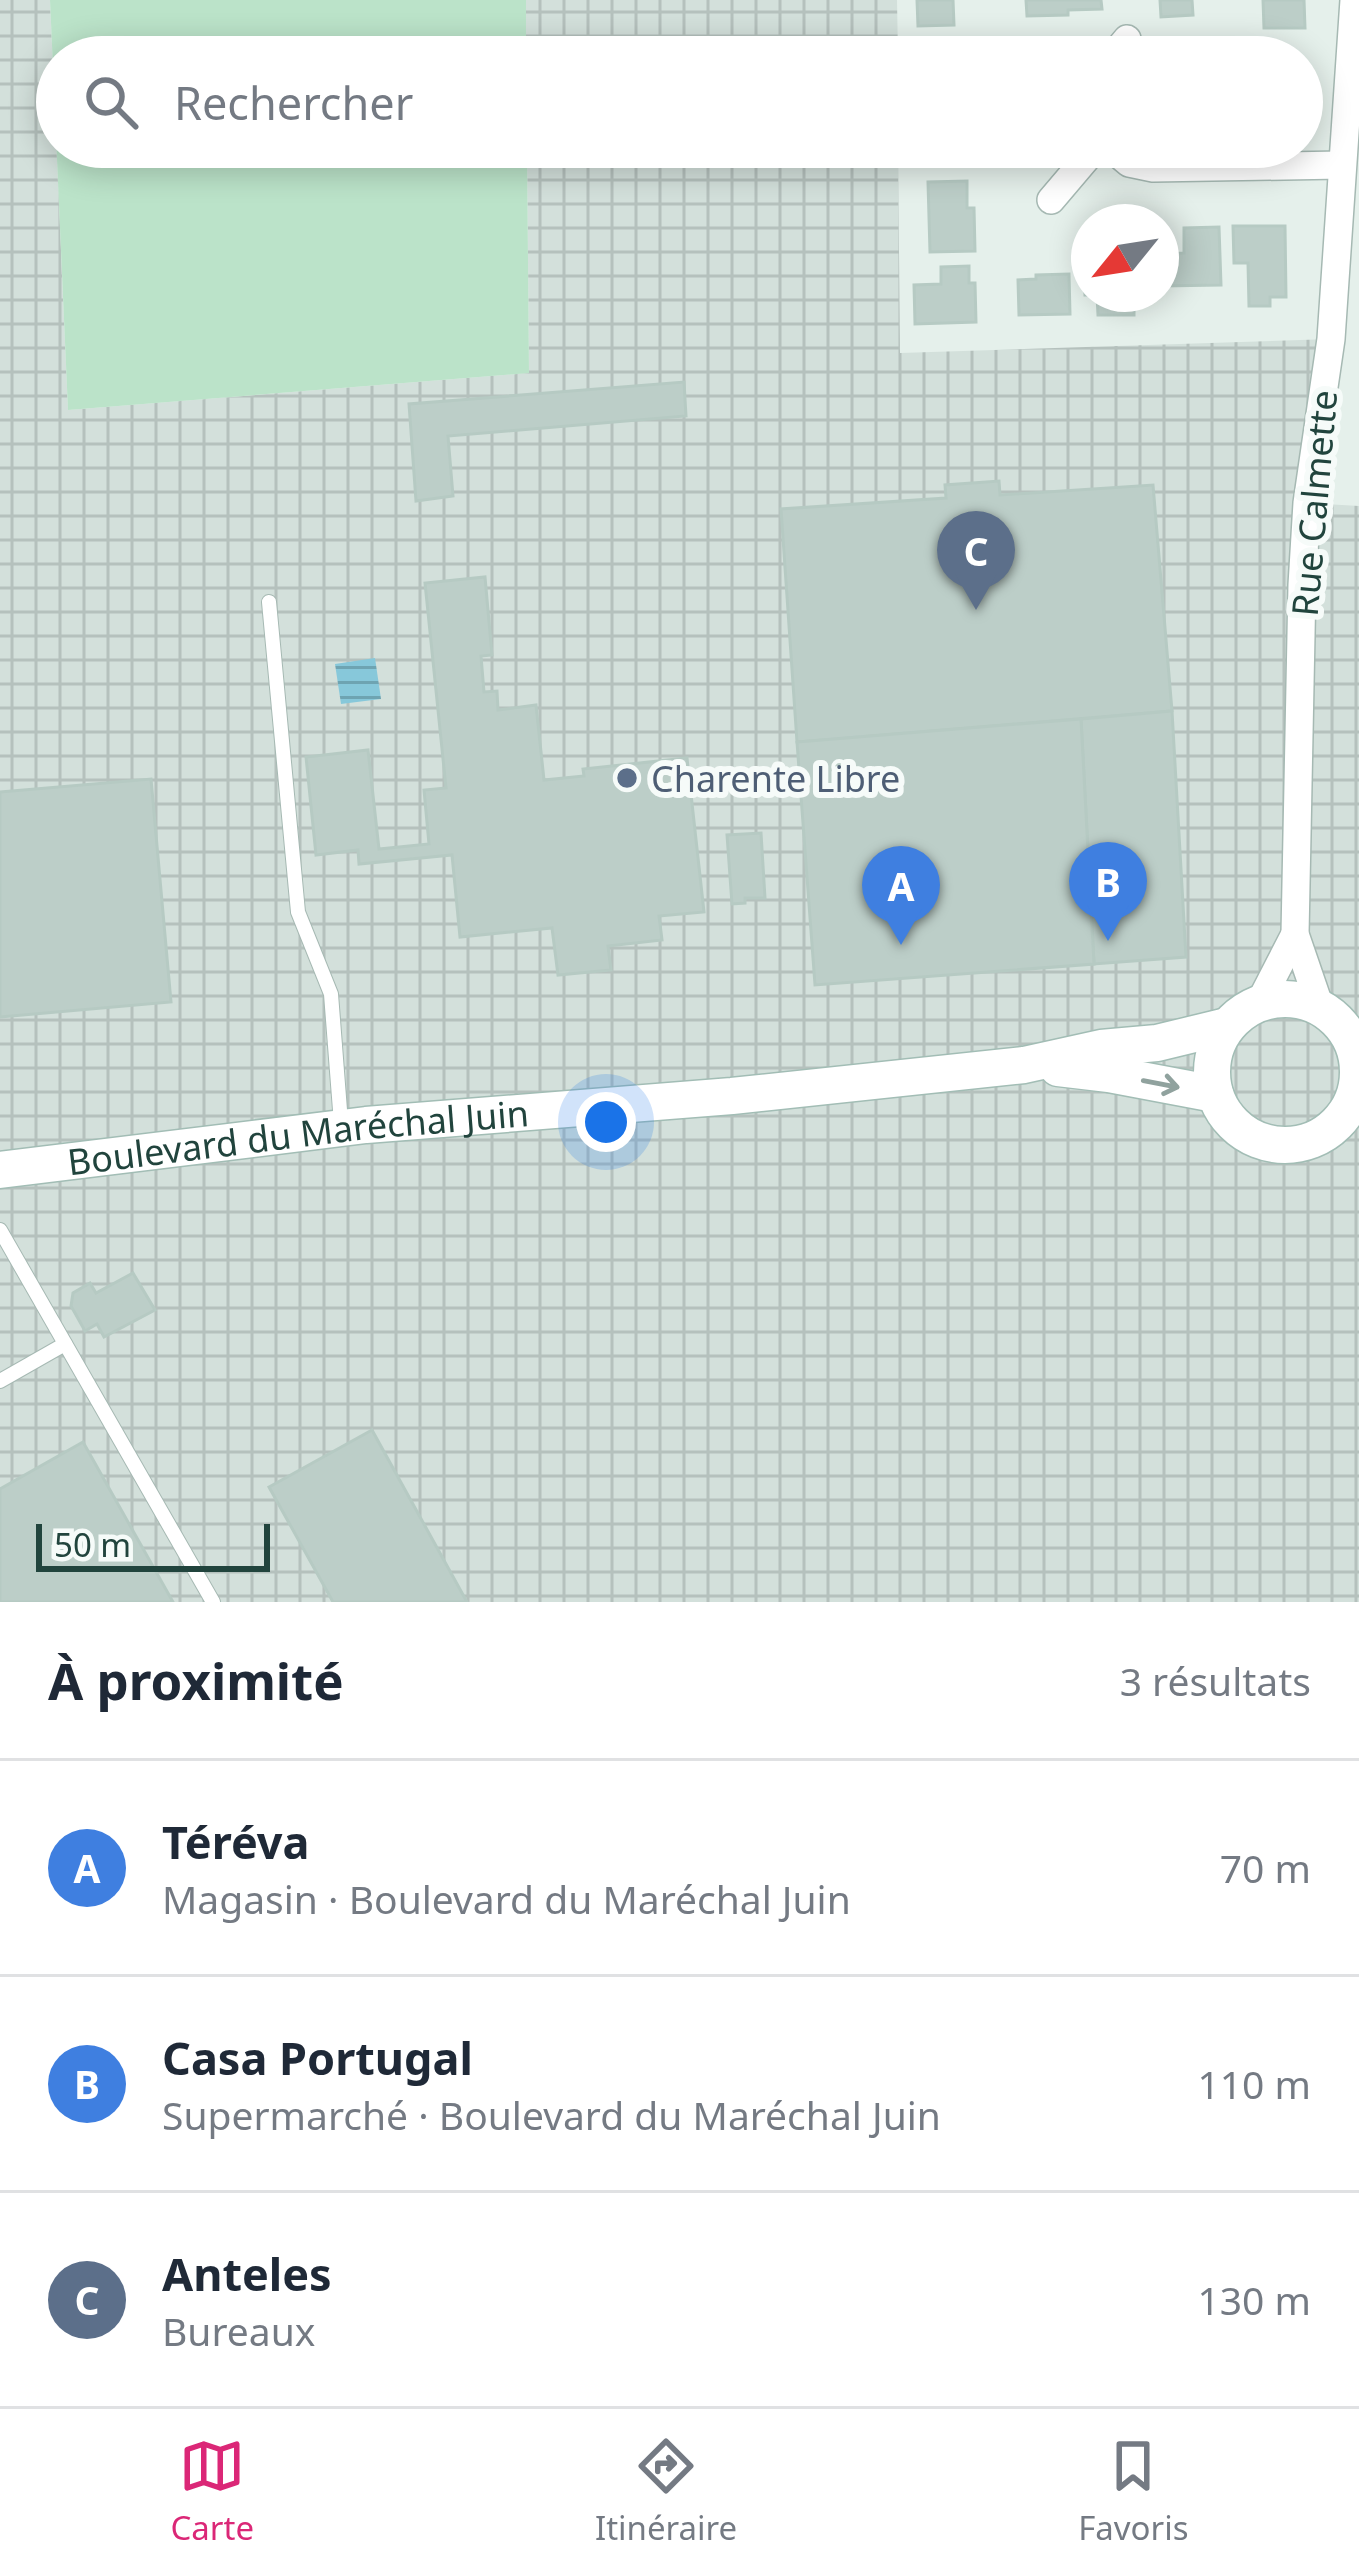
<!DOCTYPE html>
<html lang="fr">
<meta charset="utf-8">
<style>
:root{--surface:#fff;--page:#f6f6f7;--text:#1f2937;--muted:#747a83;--line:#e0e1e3;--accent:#db2777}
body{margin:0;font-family:"Noto Sans",sans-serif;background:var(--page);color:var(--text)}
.compass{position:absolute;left:1071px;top:204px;width:108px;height:108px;border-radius:50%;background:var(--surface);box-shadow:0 6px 30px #0003;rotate:240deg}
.scale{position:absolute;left:36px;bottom:30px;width:234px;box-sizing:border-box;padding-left:12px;border:6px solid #21443d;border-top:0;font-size:33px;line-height:42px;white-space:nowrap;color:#21443d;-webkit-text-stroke:9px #f6fbf9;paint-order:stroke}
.you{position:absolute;left:606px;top:1122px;width:42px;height:42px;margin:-30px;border:9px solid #fff;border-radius:50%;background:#1a73e8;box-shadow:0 0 0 18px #1a73e833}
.badge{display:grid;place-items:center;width:78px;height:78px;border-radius:50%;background:var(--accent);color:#fff;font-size:39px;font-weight:700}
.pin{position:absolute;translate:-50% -99px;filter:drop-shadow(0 3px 6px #0008)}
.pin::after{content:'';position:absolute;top:63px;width:42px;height:36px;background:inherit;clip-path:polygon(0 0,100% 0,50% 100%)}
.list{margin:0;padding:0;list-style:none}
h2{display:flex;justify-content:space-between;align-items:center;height:156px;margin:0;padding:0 48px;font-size:51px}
h2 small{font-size:39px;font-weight:400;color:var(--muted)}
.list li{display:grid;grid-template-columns:78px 1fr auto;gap:36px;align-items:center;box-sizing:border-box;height:216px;padding:0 48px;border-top:3px solid var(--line)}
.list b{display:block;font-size:45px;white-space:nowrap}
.list p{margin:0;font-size:39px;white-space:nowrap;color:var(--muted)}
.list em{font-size:39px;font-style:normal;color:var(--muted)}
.icon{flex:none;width:66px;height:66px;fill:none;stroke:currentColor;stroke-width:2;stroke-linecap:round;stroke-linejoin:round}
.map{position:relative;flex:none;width:1359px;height:1602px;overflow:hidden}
.search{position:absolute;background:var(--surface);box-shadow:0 6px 30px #0003;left:36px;right:36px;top:36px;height:132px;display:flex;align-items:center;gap:30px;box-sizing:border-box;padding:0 42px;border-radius:66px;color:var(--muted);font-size:45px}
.sheet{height:804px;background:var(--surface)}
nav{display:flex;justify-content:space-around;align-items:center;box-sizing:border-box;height:168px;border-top:3px solid var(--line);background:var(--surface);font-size:33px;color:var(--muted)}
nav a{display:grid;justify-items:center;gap:6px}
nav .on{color:var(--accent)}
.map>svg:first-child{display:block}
</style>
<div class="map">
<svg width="1359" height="1602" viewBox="0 0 1359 1602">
<defs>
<pattern id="industrial-grid" width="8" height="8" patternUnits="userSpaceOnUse" patternTransform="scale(3)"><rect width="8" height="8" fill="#d3e0db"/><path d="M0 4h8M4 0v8" fill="none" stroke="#b5c1bd"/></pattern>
<pattern id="water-rules" width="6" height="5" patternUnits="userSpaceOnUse" patternTransform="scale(3)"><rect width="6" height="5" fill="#87c8da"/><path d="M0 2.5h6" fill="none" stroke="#6ea4b2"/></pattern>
</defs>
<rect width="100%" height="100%" fill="#e5f0eb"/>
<g fill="url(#industrial-grid)">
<polygon points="0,0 50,0 68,410 529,373 527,147 898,147 900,353 1331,339 1308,503 1359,506 1359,1602 0,1602"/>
<polygon points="526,0 897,0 898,57 526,57"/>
</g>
<polygon fill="#bbe3c9" points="50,0 526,0 526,57 57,57 57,147 527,147 529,373 68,410"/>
<polygon fill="url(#water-rules)" points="375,658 381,699 341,704 335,664"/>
<g fill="#bccec8" stroke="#b6cac3" stroke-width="3">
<polygon points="917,0 953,0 954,25 918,26"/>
<polygon points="1026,0 1101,0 1102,9 1068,10 1068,15 1027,16"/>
<polygon points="1192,0 1193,15 1161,17 1160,0"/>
<polygon points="1263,0 1304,0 1305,28 1264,28"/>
<polygon points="974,40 975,57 915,57 915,42"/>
<rect x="1161" y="47" width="36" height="10"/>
<polygon points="935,147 983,147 984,164 935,166"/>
<polygon points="967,181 967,208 974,208 975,251 930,252 928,182"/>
<polygon points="1233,226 1285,226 1286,297 1270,297 1270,306 1249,306 1248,263 1234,263"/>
<polygon points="1219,227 1221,285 1161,286 1161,254 1184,253 1184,228"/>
<polygon points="1084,254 1089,254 1089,294 1146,294 1146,299 1134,299 1134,315 1098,315 1097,295 1085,295"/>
<polygon points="969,266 969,283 975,283 976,322 915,324 914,285 941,284 941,267"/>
<polygon points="1069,274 1070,314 1019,315 1018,280 1036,279 1036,275"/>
<polygon points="684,382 686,416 448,436 453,496 416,501 409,404"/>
<polygon points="999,481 1000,495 1153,485 1172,711 797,742 781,509 946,498 945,485"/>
<polygon points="485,577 492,655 481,656 484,692 497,691 498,710 536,705 544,780 584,776 583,769 687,758 704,912 659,916 662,940 608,946 611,970 558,975 552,928 460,937 452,855 359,864 358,850 316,855 306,757 368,750 379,849 429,844 424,790 446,788 425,583"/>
<polygon points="1172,711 1186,957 1094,964 1081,719"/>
<polygon points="1081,719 1094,964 815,985 797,742"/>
<polygon points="151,779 171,1002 0,1017 0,792"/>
<polygon points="761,833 765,898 745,898 745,903 732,904 727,835"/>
<polygon points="133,1273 155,1310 104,1337 97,1324 85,1331 71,1306 73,1293 90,1283 96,1293"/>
<polygon points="372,1430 467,1602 333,1602 269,1487"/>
<polygon points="83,1442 173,1602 0,1602 0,1489"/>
</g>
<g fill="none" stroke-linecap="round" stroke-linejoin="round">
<g stroke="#a6b9b3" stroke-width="16">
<g id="lane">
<polyline points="269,602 298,912 331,994 341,1123"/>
<polyline points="0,1230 213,1602"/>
<polyline points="0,1381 65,1344"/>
</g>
</g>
<g stroke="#a6b9b3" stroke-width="30">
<g id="street">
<polyline points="1112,57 1127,39"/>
<polyline points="1110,147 1129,163 1153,168 1342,165"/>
<polyline points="1051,200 1096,147"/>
<polyline points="1260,1002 1295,934"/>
<polyline points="1320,1007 1295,934 1302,585 1307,503 1331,339 1354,0"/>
</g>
</g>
<g stroke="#a2bdb5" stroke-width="39">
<g id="secondary">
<circle cx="1285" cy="1072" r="73"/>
<polyline points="1058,1068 1109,1074 1215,1094"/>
<path id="s1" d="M 0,1170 L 366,1125 L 732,1096 L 1024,1065 L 1101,1048 L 1157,1043 L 1227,1026"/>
</g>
</g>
<use href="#lane" stroke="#fff" stroke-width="14"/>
<use href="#street" stroke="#fff" stroke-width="27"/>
<use href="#secondary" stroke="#fff" stroke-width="36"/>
</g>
<defs><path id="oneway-shaft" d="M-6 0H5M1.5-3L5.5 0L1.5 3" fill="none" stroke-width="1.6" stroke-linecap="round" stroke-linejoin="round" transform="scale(3)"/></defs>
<use stroke="#90a29e" href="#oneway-shaft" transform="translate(1161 1084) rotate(11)"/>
<circle fill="#5c6f8a" stroke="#f6fbf9" stroke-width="4.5" cx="627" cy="778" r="12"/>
<g text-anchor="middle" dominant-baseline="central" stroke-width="12" stroke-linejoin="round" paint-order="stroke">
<g font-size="36" fill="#21443d" stroke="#f6fbf9">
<text transform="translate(1314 503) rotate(-85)">Rue Calmette</text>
<text stroke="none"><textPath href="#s1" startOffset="300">Boulevard du Maréchal Juin</textPath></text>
</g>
<g font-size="36" fill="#4e5e75" stroke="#f6fbf9" text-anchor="start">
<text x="651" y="778">Charente Libre</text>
</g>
</g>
</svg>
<svg class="compass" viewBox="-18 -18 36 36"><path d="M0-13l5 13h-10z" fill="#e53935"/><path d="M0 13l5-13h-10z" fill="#747a83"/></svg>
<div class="scale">50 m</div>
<div class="you"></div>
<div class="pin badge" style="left:901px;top:945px;background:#3f7fe0">A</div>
<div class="pin badge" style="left:1108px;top:941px;background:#3f7fe0">B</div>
<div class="pin badge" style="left:976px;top:610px;background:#5c6f8a">C</div>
<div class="search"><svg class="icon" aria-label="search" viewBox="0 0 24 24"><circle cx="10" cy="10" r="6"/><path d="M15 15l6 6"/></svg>Rechercher</div>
</div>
<section class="sheet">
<h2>À proximité<small>3 résultats</small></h2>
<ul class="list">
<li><span class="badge" style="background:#3f7fe0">A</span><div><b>Téréva</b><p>Magasin · Boulevard du Maréchal Juin</p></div><em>70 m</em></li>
<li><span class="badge" style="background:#3f7fe0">B</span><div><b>Casa Portugal</b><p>Supermarché · Boulevard du Maréchal Juin</p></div><em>110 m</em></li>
<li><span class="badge" style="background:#5c6f8a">C</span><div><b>Anteles</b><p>Bureaux</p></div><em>130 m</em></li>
</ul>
</section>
<nav>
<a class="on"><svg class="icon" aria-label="map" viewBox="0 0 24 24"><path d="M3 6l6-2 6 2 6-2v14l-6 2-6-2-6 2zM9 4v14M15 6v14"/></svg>Carte</a>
<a><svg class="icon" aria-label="directions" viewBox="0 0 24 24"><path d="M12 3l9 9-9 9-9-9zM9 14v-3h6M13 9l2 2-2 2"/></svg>Itinéraire</a>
<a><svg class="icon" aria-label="saved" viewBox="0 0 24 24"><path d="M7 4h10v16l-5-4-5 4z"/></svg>Favoris</a>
</nav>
